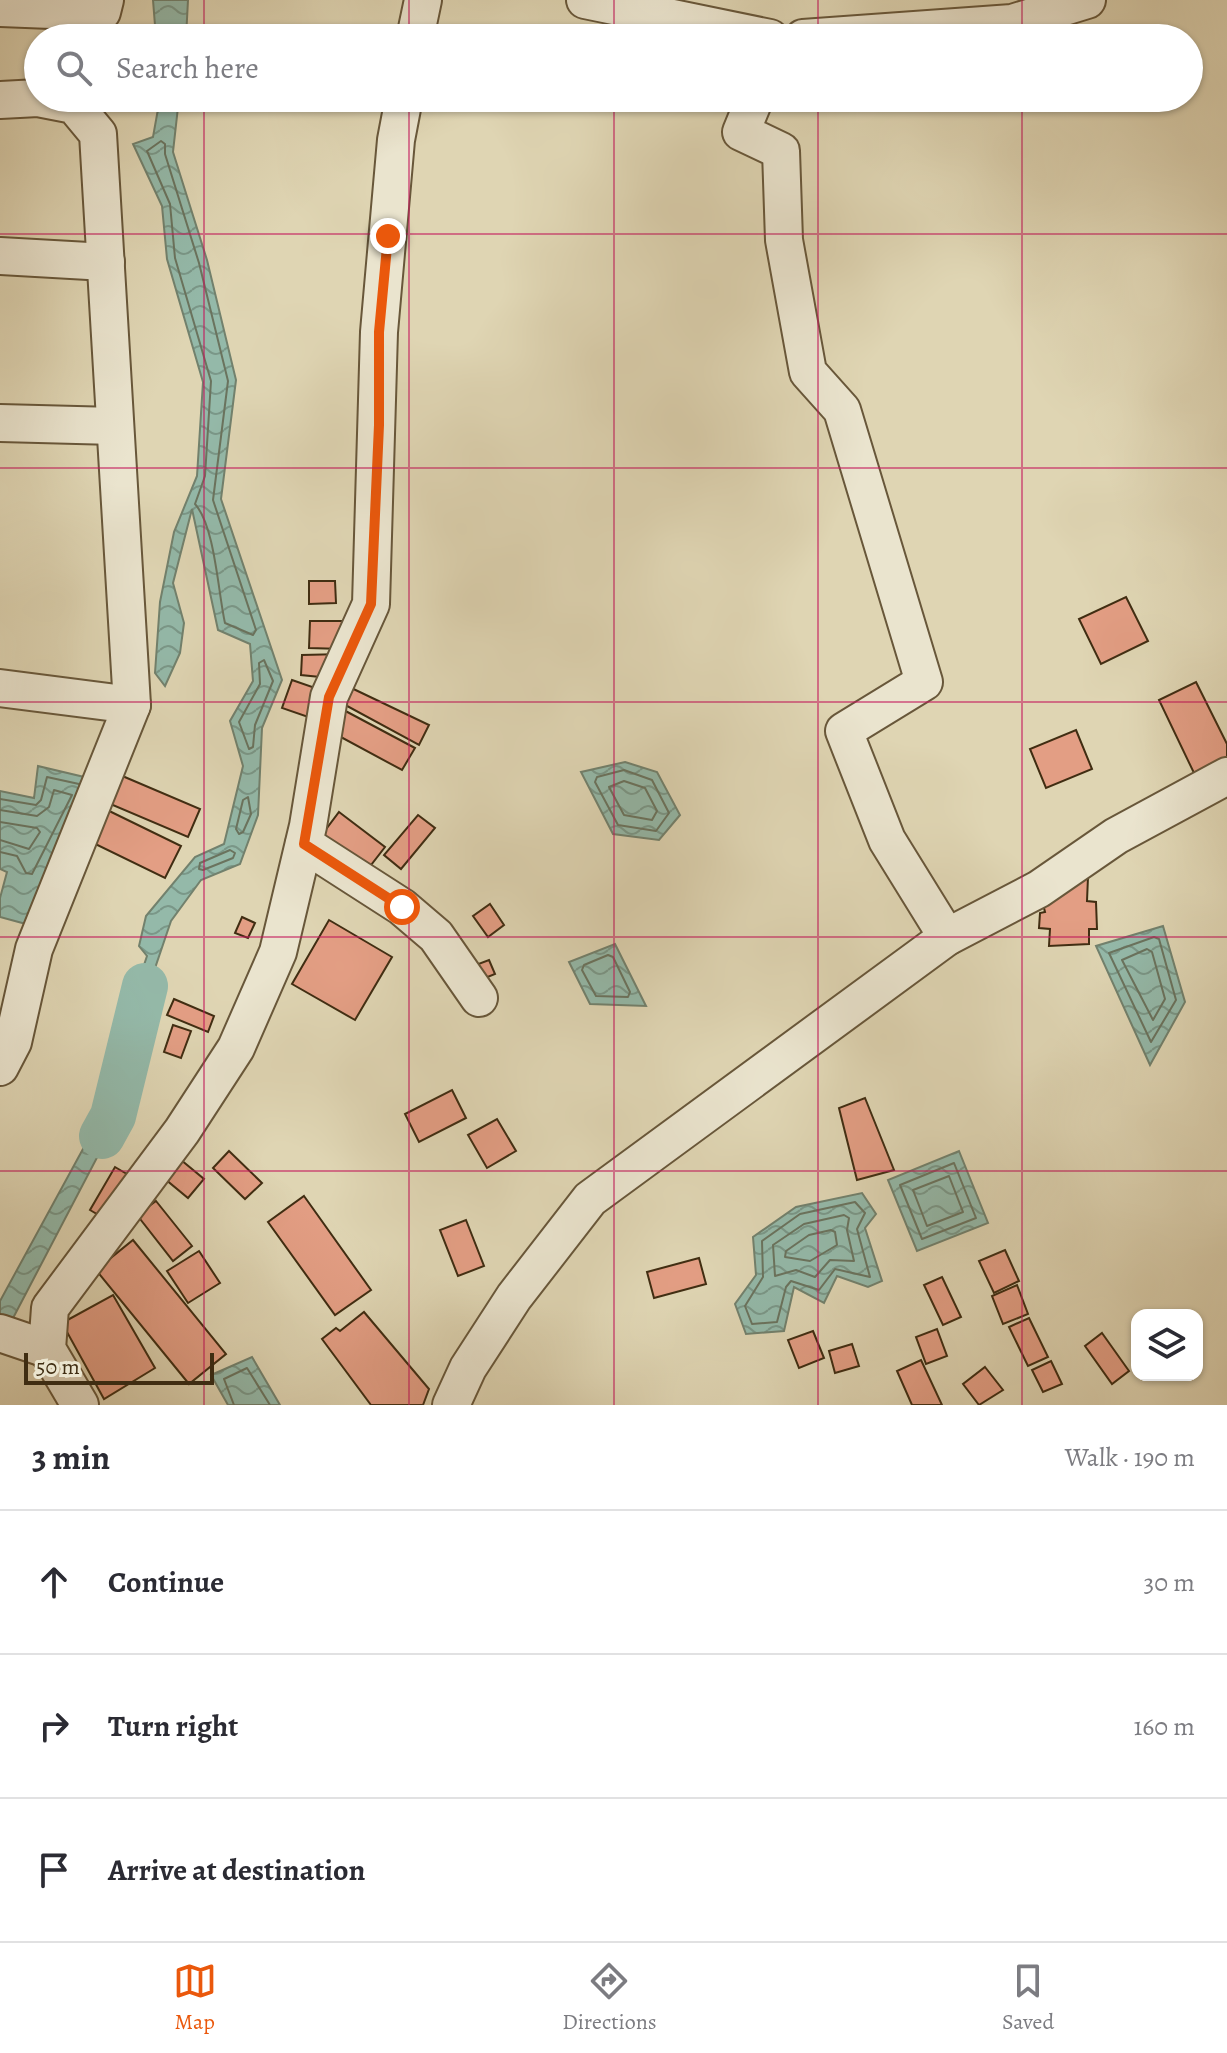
<!DOCTYPE html>
<meta charset="utf-8">
<style>
:root{--surface:#fff;--page:#f7f7f7;--text:#2b2b33;--muted:#7c7c81;--line:#e1e1e2;--accent:#ea580c}
body{margin:0;font-family:Alegreya,serif;background:var(--page);color:var(--text)}
.controls{position:absolute;right:24px;bottom:24px;display:grid;overflow:hidden;border-radius:16px;box-shadow:0 2px 6px #0004}
.controls button{width:72px;height:72px;display:grid;place-items:center;padding:0;border:0;border-bottom:2px solid var(--line);background:var(--surface);color:var(--text);font:40px sans-serif}
.scale{position:absolute;left:24px;bottom:20px;width:190px;box-sizing:border-box;padding-left:8px;border:4px solid #402d12;border-top:0;font-size:22px;line-height:28px;white-space:nowrap;color:#402d12;-webkit-text-stroke:6px #eae4ce;paint-order:stroke}
.stop{position:absolute;width:24px;height:24px;margin:-18px;border:6px solid #ea580c;border-radius:50%;background:#fff}
.stop.end{background:#ea580c;border-color:#fff;box-shadow:0 2px 8px #0008}
.list{margin:0;padding:0;list-style:none}
h2{display:flex;justify-content:space-between;align-items:center;height:104px;margin:0;padding:0 32px;font-size:34px}
h2 small{font-size:26px;font-weight:400;color:var(--muted)}
.list li{display:grid;grid-template-columns:52px 1fr auto;gap:24px;align-items:center;box-sizing:border-box;height:144px;padding:0 32px;border-top:2px solid var(--line)}
.list b{display:block;font-size:30px;white-space:nowrap}
.list em{font-size:26px;font-style:normal;color:var(--muted)}
.icon{flex:none;width:44px;height:44px;fill:none;stroke:currentColor;stroke-width:2;stroke-linecap:round;stroke-linejoin:round}
.map{position:relative;flex:none;width:1227px;height:1405px;overflow:hidden}
.search{position:absolute;background:var(--surface);box-shadow:0 2px 6px #0004;left:24px;right:24px;top:24px;height:88px;display:flex;align-items:center;gap:20px;box-sizing:border-box;padding:0 28px;border-radius:44px;color:var(--muted);font-size:30px}
.sheet{height:536px;background:var(--surface)}
nav{display:flex;justify-content:space-around;align-items:center;box-sizing:border-box;height:112px;border-top:2px solid var(--line);background:var(--surface);font-size:22px;color:var(--muted)}
nav a{display:grid;justify-items:center;gap:4px}
nav .on{color:var(--accent)}
.map>svg:first-child{display:block}
</style>
<div class="map">
<svg width="1227" height="1405" viewBox="0 0 1227 1405">
<defs>
<pattern id="water-waves" width="16" height="10" patternUnits="userSpaceOnUse" patternTransform="scale(2)"><rect width="16" height="10" fill="#94b9a9"/><path d="M0 5q4-4 8 0t8 0" fill="none" stroke="#7a9788"/></pattern>
</defs>
<rect width="100%" height="100%" fill="#dfd5b3"/>
<filter id="stains"><feTurbulence type="fractalNoise" baseFrequency=".0025" numOctaves="4"/><feColorMatrix values="0 0 0 0 .2 0 0 0 0 .09 0 0 0 0 .02 0 0 0 .5 -.17"/></filter>
<radialGradient id="worn" r=".72"><stop offset=".6" stop-color="#630" stop-opacity="0"/><stop offset="1" stop-color="#630" stop-opacity=".3"/></radialGradient>
<g fill="url(#water-waves)" stroke="#72816d" stroke-width="2">
<polygon points="153,0 188,0 186,38 156,38"/>
<polygon points="160,98 179,98 173,152 207,260 236,380 221,499 282,680 262,728 258,815 240,864 201,880 171,921 150,983 147,1062 0,1343 0,1301 131,1061 128,1013 147,956 139,946 146,916 195,857 224,844 243,766 230,721 253,681 250,644 218,630 192,509 173,583 184,623 180,653 165,686 155,673 160,602 174,532 197,476 203,382 167,259 162,206 133,144 153,137"/>
<polygon points="625,762 657,772 680,815 659,840 613,834 581,772"/>
<polygon points="38,766 101,781 26,924 0,917 0,898 7,872 0,869 0,791 34,798"/>
<polygon points="1163,926 1185,1002 1150,1065 1096,946"/>
<polygon points="615,944 646,1006 590,1004 569,962"/>
<polygon points="959,1151 988,1223 917,1251 888,1180"/>
<polygon points="862,1193 876,1214 865,1228 882,1281 868,1287 837,1276 824,1303 794,1287 784,1331 746,1334 735,1304 756,1275 753,1237 796,1207"/>
<polygon points="252,1357 280,1405 228,1405 211,1375"/>
</g>
<g fill="none" stroke-linecap="round" stroke-linejoin="round">
<g stroke="#6a735e" stroke-width="2">
<path d="M 161,141 L 165,144 L 165,154 L 199,263 L 228,381 L 213,500 L 256,630 L 253,635 L 225,623 C 218,592 215,526 195,504 L 205,476 L 211,381 L 175,258 L 170,204 L 147,151 Z"/>
<polygon points="264,660 273,681 255,725 253,747 249,749 239,722 260,684 259,663"/>
<polygon points="624,770 652,780 669,813 656,831 618,825 595,782 597,777"/>
<polygon points="624,781 645,788 657,811 652,820 624,815 609,787"/>
<polygon points="248,797 251,814 243,832 239,834 236,829 243,800"/>
<polyline points="0,799 36,805 41,800 47,777 79,784"/>
<polyline points="0,810 37,816 49,807 54,790 72,795 32,874 26,873 17,856 0,852"/>
<polyline points="0,822 37,828 40,832 29,849 0,840"/>
<polygon points="230,850 235,853 233,858 203,870 199,869 200,863"/>
<polygon points="1154,937 1159,939 1176,1000 1151,1042 1109,953"/>
<polygon points="1147,949 1152,952 1165,999 1153,1020 1122,960"/>
<polygon points="608,955 613,957 630,992 628,997 596,996 582,970 584,965"/>
<polygon points="954,1163 976,1218 922,1239 900,1185"/>
<polygon points="949,1176 963,1212 927,1226 913,1190"/>
<polygon points="855,1202 865,1213 857,1229 870,1277 835,1269 819,1290 791,1281 786,1287 777,1322 752,1324 745,1306 763,1277 762,1241 800,1214"/>
<polygon points="844,1215 849,1218 847,1230 854,1261 830,1260 815,1277 796,1270 775,1276 773,1245 804,1224"/>
<polygon points="831,1230 835,1232 837,1245 810,1261 785,1257 786,1251 809,1235"/>
<polyline points="234,1405 224,1379 247,1368 270,1405"/>
</g>
<polyline stroke="#94b9a9" stroke-width="46" points="102,1136 113,1116 145,986"/>
</g>
<g fill="#e39e84" stroke="#402d12" stroke-width="2">
<polygon points="309,581 335,581 336,603 309,604"/>
<polygon points="1126,597 1148,641 1101,664 1079,619"/>
<polygon points="310,621 344,621 343,649 309,648"/>
<polygon points="343,654 330,678 301,675 302,655"/>
<polygon points="292,680 324,691 314,719 282,708"/>
<polygon points="1196,682 1227,744 1227,757 1194,773 1159,700"/>
<polygon points="343,684 429,725 419,745 336,700"/>
<polygon points="338,707 415,748 402,770 326,729"/>
<polygon points="1076,730 1092,769 1046,788 1030,749"/>
<polygon points="120,775 200,809 188,837 108,803"/>
<polygon points="99,806 181,846 165,878 83,838"/>
<polygon points="339,812 385,847 364,874 318,840"/>
<polygon points="418,815 435,828 401,869 384,855"/>
<polygon points="1088,877 1087,901 1096,902 1097,929 1089,929 1089,944 1049,946 1050,929 1039,928 1040,913 1045,912 1041,896"/>
<polygon points="490,904 504,925 488,937 473,916"/>
<polygon points="242,917 255,923 248,938 235,933"/>
<polygon points="329,920 392,957 355,1020 292,984"/>
<polygon points="489,960 495,974 478,981 473,966"/>
<polygon points="174,999 214,1016 208,1032 167,1015"/>
<polygon points="173,1025 191,1031 181,1058 164,1052"/>
<polygon points="452,1090 466,1118 419,1142 405,1114"/>
<polygon points="865,1098 894,1170 857,1180 839,1108"/>
<polygon points="497,1119 516,1151 487,1168 468,1135"/>
<polygon points="229,1151 262,1183 245,1199 213,1168"/>
<polygon points="175,1155 204,1179 188,1198 159,1174"/>
<polygon points="115,1167 137,1180 112,1223 90,1210"/>
<polygon points="304,1196 371,1290 335,1315 268,1222"/>
<polygon points="156,1201 192,1246 173,1261 137,1215"/>
<polygon points="466,1220 484,1266 458,1276 440,1230"/>
<polygon points="133,1240 226,1354 189,1384 96,1270"/>
<polygon points="1005,1250 1019,1281 994,1293 979,1261"/>
<polygon points="199,1251 220,1283 188,1303 167,1271"/>
<polygon points="699,1258 706,1284 654,1298 647,1272"/>
<polygon points="942,1277 961,1317 943,1325 924,1285"/>
<polygon points="1017,1285 1028,1314 1003,1324 992,1296"/>
<polygon points="113,1295 155,1368 104,1399 62,1323"/>
<polygon points="364,1312 429,1389 423,1405 371,1405 322,1339 336,1328 340,1331"/>
<polygon points="1029,1318 1048,1357 1028,1366 1009,1327"/>
<polygon points="937,1329 947,1356 926,1364 916,1337"/>
<polygon points="813,1331 824,1358 799,1368 788,1340"/>
<polygon points="1102,1333 1129,1371 1112,1384 1085,1346"/>
<polygon points="852,1344 859,1366 835,1373 829,1351"/>
<polygon points="921,1360 942,1405 912,1405 897,1371"/>
<polygon points="1051,1361 1062,1384 1043,1392 1032,1370"/>
<polygon points="985,1367 1003,1390 979,1405 963,1384"/>
</g>
<g fill="none" stroke-linecap="round" stroke-linejoin="round">
<g stroke="#68573a" stroke-width="40">
<g id="minor">
<polyline points="585,0 770,38"/>
<polyline points="0,8 102,12 105,0"/>
<polyline points="415,38 423,0"/>
<polyline points="803,38 1012,23 1087,0"/>
<polyline points="755,98 741,132 781,151 784,240 808,372 842,410 924,682 844,731 887,840 947,937"/>
<polyline points="0,100 38,98 74,105 98,134 132,705 34,949 13,1042 0,1067"/>
<polyline points="0,256 106,262"/>
<polyline points="0,423 115,426"/>
<polyline points="0,688 132,705"/>
<polyline points="304,844 402,907 436,936 479,998"/>
<polyline points="0,1333 47,1349"/>
<polyline points="80,1405 47,1349 50,1308 182,1131 236,1048 278,952 308,826 329,697 371,604 379,332 396,140 404,98"/>
<polyline points="451,1405 468,1368 514,1297 590,1199 947,937 1039,889 1116,836 1227,776"/>
</g>
</g>
<use href="#minor" stroke="#eae4ce" stroke-width="36"/>
</g>
<g fill="none" stroke-linecap="round" stroke-linejoin="round">
<polyline stroke="#ea580c" stroke-width="10" points="388,236 379,332 379,425 371,604 329,697 304,844 402,907"/>
</g>
<path fill="none" stroke="#c2185b" stroke-width="2" stroke-opacity="0.55" d="M 204,0 L 204,38M 409,0 L 409,38M 614,0 L 614,38M 818,0 L 818,38M 1022,0 L 1022,38M 204,98 L 204,1405M 409,98 L 409,1405M 614,98 L 614,1405M 818,98 L 818,1405M 1022,98 L 1022,1405M 0,234 L 1227,234M 0,468 L 1227,468M 0,702 L 1227,702M 0,937 L 1227,937M 0,1171 L 1227,1171"/>
<rect width="100%" height="100%" filter="url(#stains)"/>
<rect width="100%" height="100%" fill="url(#worn)"/>
</svg>
<div class="controls">
<button><svg class="icon" aria-label="layers" viewBox="0 0 24 24"><path d="M12 4l9 5-9 5-9-5zM3 14l9 5 9-5"/></svg></button>
</div>
<div class="scale">50 m</div>
<div class="stop" style="left:402px;top:907px"></div>
<div class="stop end" style="left:388px;top:236px"></div>
<div class="search"><svg class="icon" aria-label="search" viewBox="0 0 24 24"><circle cx="10" cy="10" r="6"/><path d="M15 15l6 6"/></svg>Search here</div>
</div>
<section class="sheet">
<h2>3 min<small>Walk · 190 m</small></h2>
<ul class="list">
<li><svg class="icon" aria-label="ahead" viewBox="0 0 24 24"><path d="M12 20V5M6 11l6-6 6 6"/></svg><div><b>Continue</b></div><em>30 m</em></li>
<li><svg class="icon" aria-label="right" viewBox="0 0 24 24"><path d="M7 20v-9h11M14 6l5 5-5 5"/></svg><div><b>Turn right</b></div><em>160 m</em></li>
<li><svg class="icon" aria-label="arrive" viewBox="0 0 24 24"><path d="M6 21V4h12l-3 4 3 4H6"/></svg><div><b>Arrive at destination</b></div></li>
</ul>
</section>
<nav>
<a class="on"><svg class="icon" aria-label="map" viewBox="0 0 24 24"><path d="M3 6l6-2 6 2 6-2v14l-6 2-6-2-6 2zM9 4v14M15 6v14"/></svg>Map</a>
<a><svg class="icon" aria-label="directions" viewBox="0 0 24 24"><path d="M12 3l9 9-9 9-9-9zM9 14v-3h6M13 9l2 2-2 2"/></svg>Directions</a>
<a><svg class="icon" aria-label="saved" viewBox="0 0 24 24"><path d="M7 4h10v16l-5-4-5 4z"/></svg>Saved</a>
</nav>
